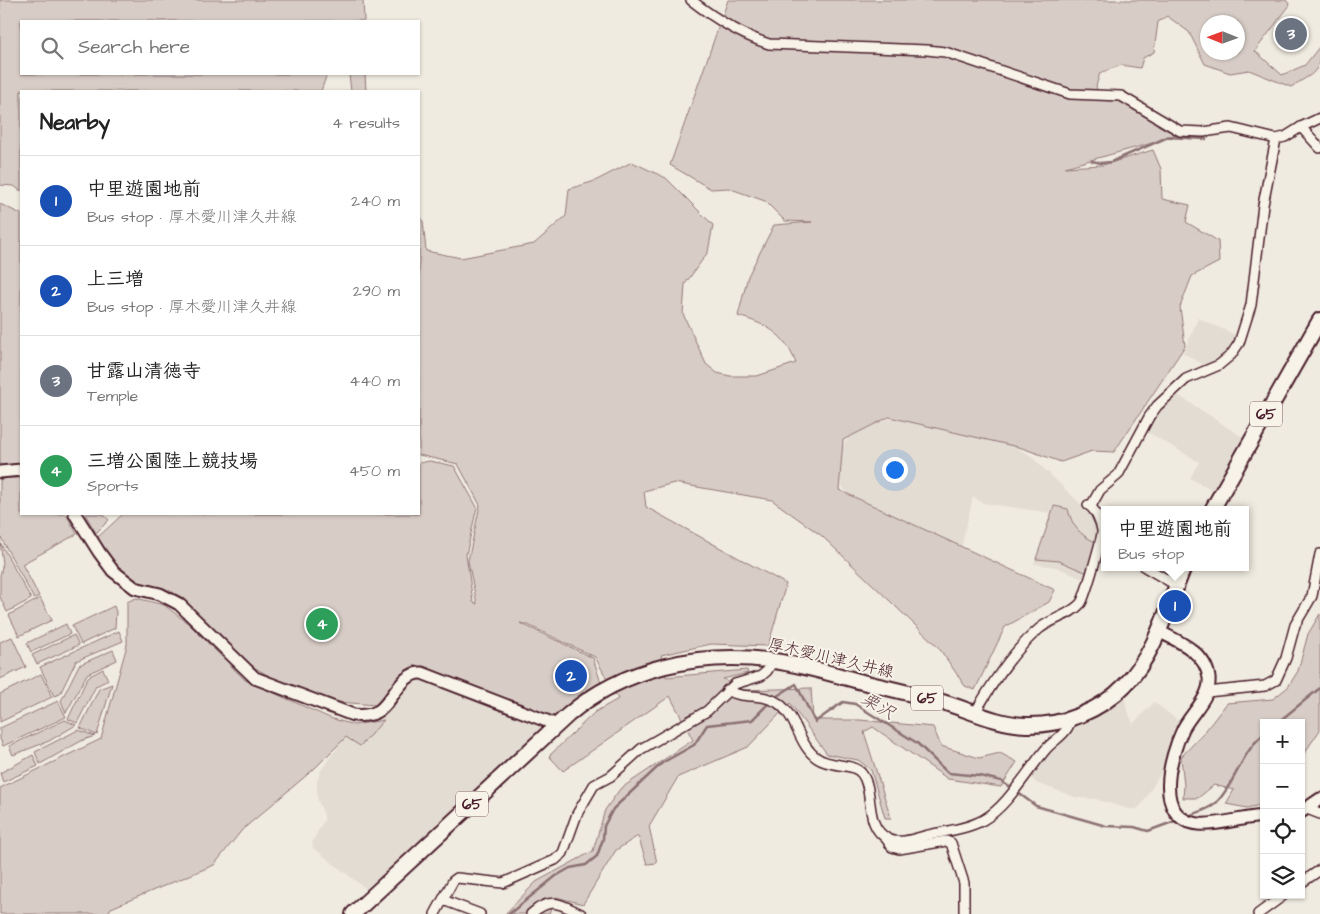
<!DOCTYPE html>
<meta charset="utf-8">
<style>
:root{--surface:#fff;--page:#f2f2f2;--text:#222;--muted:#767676;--line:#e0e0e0;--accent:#d93025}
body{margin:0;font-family:"Architects Daughter","Klee One",sans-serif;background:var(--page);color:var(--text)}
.controls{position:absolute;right:15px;bottom:15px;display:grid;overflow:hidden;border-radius:0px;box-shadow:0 1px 4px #0004}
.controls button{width:45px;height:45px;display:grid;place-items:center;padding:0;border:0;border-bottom:1px solid var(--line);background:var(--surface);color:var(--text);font:25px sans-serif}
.compass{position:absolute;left:1200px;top:15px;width:45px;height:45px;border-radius:50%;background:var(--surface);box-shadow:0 1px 4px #0004;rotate:271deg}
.you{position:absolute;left:894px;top:469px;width:18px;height:18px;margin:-12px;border:4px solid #fff;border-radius:50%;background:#1a73e8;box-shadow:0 0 0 8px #1a73e833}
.badge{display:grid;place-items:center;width:32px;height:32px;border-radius:50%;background:var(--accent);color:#fff;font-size:16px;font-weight:700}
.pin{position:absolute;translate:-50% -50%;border:2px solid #fff;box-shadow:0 1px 5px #0006}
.popup{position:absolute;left:1101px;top:506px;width:148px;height:65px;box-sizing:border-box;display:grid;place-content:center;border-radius:0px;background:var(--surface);filter:drop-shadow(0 1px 4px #0005);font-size:16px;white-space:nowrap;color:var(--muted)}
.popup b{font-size:19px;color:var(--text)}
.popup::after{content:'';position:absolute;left:50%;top:100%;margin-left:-10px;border:10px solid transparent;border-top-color:var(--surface)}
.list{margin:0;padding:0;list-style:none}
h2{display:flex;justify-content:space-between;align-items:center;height:65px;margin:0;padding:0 20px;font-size:21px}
h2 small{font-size:16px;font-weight:400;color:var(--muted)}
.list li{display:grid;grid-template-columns:32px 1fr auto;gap:15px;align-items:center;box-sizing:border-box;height:90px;padding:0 20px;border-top:1px solid var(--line)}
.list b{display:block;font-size:19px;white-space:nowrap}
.list p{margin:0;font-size:16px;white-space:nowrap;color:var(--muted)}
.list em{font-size:16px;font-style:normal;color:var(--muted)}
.icon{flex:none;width:28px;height:28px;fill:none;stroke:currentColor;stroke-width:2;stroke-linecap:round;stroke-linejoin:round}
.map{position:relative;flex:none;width:1320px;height:914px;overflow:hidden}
.search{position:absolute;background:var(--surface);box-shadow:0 1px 4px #0004;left:20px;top:20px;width:400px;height:55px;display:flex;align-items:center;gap:12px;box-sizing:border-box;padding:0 18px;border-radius:0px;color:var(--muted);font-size:19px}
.panel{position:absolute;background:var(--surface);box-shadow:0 1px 4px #0004;left:20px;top:90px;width:400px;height:425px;border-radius:0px}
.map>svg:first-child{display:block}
</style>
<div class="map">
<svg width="1320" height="914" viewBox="0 0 1320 914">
<rect width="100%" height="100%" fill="#f0ebe0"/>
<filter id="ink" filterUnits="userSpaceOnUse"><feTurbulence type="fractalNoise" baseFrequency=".02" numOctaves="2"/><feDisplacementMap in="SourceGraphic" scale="10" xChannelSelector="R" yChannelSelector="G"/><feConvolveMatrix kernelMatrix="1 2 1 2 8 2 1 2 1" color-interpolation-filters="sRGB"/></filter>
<g filter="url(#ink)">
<g fill="#e3dcd2">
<polygon points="1198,318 1238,336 1233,349 1219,361 1206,366 1183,353"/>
<polygon points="1175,393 1244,438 1214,492 1190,478 1199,462 1144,430 1152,416"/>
<polygon points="889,419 980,429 1030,455 1093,516 1099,530 1087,581 1056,567 1034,564 1051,513 983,503 973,497 961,548 851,499 842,486 837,474 839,453 846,441 854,433"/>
<polygon points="422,677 549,723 369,891 313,848 312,842 324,820 324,815 317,798 317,781 321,770 357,720 412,679"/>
<polygon points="1125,693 1126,706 1133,724 1154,702 1181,723 1169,759 1143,803 1137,809 1128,809 1095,799 1078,798 1036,783 1029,775 1055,743 1082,720"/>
</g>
<g fill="#d8cdc6" stroke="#917678" fill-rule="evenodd">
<polygon points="0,0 363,0 364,21 21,21 21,74 327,74 321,91 21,91 21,191 14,186 0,185"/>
<path d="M 728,0 L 1286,0 L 1290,5 L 1255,51 L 1282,75 L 1305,65 L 1320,46 C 1320,75 1314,72 1291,87 L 1249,70 L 1230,73 L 1205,64 L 1189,32 L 1167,16 L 1158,22 L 1154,52 L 1143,58 L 1140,68 L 1121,65 L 1100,73 L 1096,86 L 1100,99 L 1126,102 L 1146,114 L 1159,126 L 1177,135 L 1167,136 L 1156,142 L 1065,167 L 1103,165 L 1153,150 L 1161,169 L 1162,199 L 1190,205 L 1186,222 L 1218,241 L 1219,262 L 1192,276 L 1180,307 L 1185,346 L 1114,452 L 1092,451 L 1061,462 L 1022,448 L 889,417 L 843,440 L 839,490 L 1055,590 L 1049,602 L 1005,627 L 975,690 L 965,686 L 939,648 L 822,536 L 772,500 L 674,483 L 644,491 L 646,507 L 786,584 L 768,646 L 711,644 L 661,655 L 666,677 L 747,670 L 748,673 L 723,679 L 744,690 L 811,688 L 813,720 L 860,720 L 933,727 L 941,746 L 979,758 L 1000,753 L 1017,762 L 1001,787 L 948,779 L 873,727 L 864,732 L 891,818 L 885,818 L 871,770 L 858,760 L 827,754 L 790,703 L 748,747 L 678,777 L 649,826 L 657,863 L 647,864 L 638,836 L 616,850 L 583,904 L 556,897 L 549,914 L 505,914 L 536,882 L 593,851 L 605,810 L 620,789 L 693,740 L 670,696 L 563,771 L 549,756 L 595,712 L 618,699 L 595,657 L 528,625 L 520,623 L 593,658 L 601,683 L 559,716 L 546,716 L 416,665 L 406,670 L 375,705 L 339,702 L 276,680 L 252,666 L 196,612 L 176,597 L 145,587 L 123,574 L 106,556 L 97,538 L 123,514 L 419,514 L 419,463 L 430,461 L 454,466 L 477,507 L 466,555 L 473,602 L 477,604 L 468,561 L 480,505 L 458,464 L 419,455 L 419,216 L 423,221 L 426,251 L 461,258 L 534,244 L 566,216 L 569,189 L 595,181 L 632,162 L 666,178 L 713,225 L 708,252 L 685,284 L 683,314 L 706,364 L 717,373 L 730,376 L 757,376 L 796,363 C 784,333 768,325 738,316 L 748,276 L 774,225 L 812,222 L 785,221 L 765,201 L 728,188 L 711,189 L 670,165 ZM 1208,22 L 1238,22 L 1238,52 L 1208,52 Z"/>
<polygon points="349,74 365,74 366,91 351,91"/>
<polygon points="0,204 21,214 21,466 0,469"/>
<polygon points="5,478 21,478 21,514 66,514 77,534 22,564 39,596 34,599 0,536 0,480"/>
<path d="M 1054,506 L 1068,509 C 1072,526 1079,534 1095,542 L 1089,570 L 1085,572 L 1059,561 L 1036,559 Z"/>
<polygon points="85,514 103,514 109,520 96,533"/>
<polygon points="0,542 31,599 7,612 0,597 0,576 3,563"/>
<polygon points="40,598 52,620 19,636 9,615"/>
<polygon points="136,598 164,605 189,624 245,680 330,718 354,725 384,720 360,746 346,737 315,768 242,830 214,865 111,908 107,914 0,914 0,788 101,739 127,645 127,602"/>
<polygon points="114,606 116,612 115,628 81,644 72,626"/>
<polygon points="1320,614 1320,730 1301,758 1301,723 1264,723 1264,804 1247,808 1226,804 1234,790 1214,785 1198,798 1183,798 1184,785 1181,757 1203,734 1227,703 1273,699 1288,687 1298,671 1308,634"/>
<polygon points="66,624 70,634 31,652 27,643"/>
<polygon points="119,631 123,641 76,661 60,694 54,696 40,667"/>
<polygon points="74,635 79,645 37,664 32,655"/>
<polygon points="12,637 26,667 0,679 0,642"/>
<polygon points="113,650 117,660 87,674 66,713 61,701 79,665"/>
<polygon points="103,669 108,680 96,686 77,723 68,719 88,677"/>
<polygon points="41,674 52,697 0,722 0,694"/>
<polygon points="112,684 97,735 80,728 99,689"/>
<polygon points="58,701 66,717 3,746 0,739 0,728"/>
<polygon points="65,720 76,725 49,741 13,755 9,746"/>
<polygon points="78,730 95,736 83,740 40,764 35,752"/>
<polygon points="33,755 38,766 3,782 0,773"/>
</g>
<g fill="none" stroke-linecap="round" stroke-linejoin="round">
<g stroke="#8b6f72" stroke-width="2.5">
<polyline points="1092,161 1101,163 1111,162 1168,137 1206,139"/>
<polyline points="774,698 796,684 815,722 843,702 855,704 917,743 948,773 980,776 1001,781 1012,789"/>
<polyline points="1277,723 1320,688"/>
<polyline points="1017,792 1036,806 1106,826 1134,827 1148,831 1178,820"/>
<path d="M 1188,816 C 1196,813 1210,809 1216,803 C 1236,783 1241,752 1264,734"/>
<polyline points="509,914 556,876 570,868 586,865 597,856 603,839 604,826 613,809 662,763 694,745 707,725 752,720 770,702"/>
</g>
<g stroke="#4a1f2b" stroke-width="12">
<g id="minor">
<path d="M 691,0 C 714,18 741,35 769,44 L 927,50 L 945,52 L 1070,94 L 1121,96 L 1180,131 L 1203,132 L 1231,128 L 1276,139 L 1285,137 L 1301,127 L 1320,148"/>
<polyline points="1301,127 1320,118"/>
<polyline points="1091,506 1100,490 1118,475 1149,417 1157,406 1186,379 1219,365 1231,355 1239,343 1251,305 1263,205 1276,139"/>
<polyline points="1145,567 1176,585"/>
<path d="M 727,690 C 743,700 761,692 778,703 C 797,716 798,745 817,758 C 831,768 853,762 862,774 C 875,791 863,826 888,839 C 899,845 917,838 928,835 C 946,831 967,829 983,820 C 1007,807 1028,770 1046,749 C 1055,739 1069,733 1071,718"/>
<polyline points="1207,692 1265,686 1276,680 1286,658 1295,625 1312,596 1320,554"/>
<path d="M 975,713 C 992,683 1013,651 1039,629 C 1052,618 1070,616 1081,603 C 1085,597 1103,536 1102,530 C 1101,523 1095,508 1088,505"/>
<polyline points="1307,809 1320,814"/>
<polyline points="885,837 892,847 899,849 946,841 951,843 964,883 964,914"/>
<polyline points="1301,883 1320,870"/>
<polyline points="443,900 480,914"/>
<polyline points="435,914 453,881 457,878 503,883 555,860 563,853 577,814 594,785 611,776 641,749 707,711 735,684 761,676 767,671 773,661"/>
<path d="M 531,914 C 551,896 560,904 581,914"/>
<polyline points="1258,914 1284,895"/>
</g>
</g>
<g stroke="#4a1f2b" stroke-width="15">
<g id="tertiary">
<polyline points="0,472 21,470"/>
<path d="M 75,514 L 99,552 L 113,571 L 135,588 L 160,594 L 179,604 L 255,678 L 353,715 C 362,716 372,716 380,710 C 393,700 403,671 422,673 L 557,725"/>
<path d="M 1158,631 C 1178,641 1206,652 1209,678 C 1211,697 1191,713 1183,729 C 1170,756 1152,820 1199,824 C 1215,826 1245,817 1264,816"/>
<polyline points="1301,812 1320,799"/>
</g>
</g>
<g stroke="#4a1f2b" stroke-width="18">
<g id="primary">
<polyline points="1212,510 1320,320"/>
<path d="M 353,914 L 568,715 C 624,667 701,651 774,661 C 803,665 833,674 862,682 C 887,688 914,694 939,701 C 968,709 995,724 1026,725 C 1063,726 1100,711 1125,685 C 1156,653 1167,607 1184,567"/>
</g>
</g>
<use href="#minor" stroke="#f7f3e8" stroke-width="9"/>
<use href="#tertiary" stroke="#f7f3e8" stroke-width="11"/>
<use href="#primary" stroke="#f7f3e8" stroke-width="14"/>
</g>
</g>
<g text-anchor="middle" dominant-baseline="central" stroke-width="4" stroke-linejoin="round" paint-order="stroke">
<g fill="#f7f3e8" stroke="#7e5f64" stroke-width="1">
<rect x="1250" y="401.5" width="32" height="25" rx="4"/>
<rect x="911" y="685.5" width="32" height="25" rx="4"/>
<rect x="456" y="791.5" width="32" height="25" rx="4"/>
</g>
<g font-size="15" font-weight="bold" fill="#4a1f2b">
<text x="1266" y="414">65</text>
<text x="927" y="698">65</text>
<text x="472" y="804">65</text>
</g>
<g font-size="16" fill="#4a1f2b" stroke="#f7f3e8">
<text transform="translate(831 658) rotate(13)">厚木愛川津久井線</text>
</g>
<g font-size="18" font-style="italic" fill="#704e55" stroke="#f7f3e8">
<text transform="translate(878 706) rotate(30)">栗沢</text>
</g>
</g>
</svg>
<div class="controls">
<button>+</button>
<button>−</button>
<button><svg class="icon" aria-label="locate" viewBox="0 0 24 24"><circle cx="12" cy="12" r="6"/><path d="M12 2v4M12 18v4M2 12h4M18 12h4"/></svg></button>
<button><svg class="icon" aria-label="layers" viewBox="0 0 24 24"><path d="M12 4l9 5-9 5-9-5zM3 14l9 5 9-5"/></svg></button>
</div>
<svg class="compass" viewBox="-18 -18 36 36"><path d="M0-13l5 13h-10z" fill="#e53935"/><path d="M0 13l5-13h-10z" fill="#767676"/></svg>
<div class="you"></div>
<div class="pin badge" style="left:1175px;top:606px;background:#1a4fb4">1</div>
<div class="popup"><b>中里遊園地前</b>Bus stop</div>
<div class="pin badge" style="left:571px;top:676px;background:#1a4fb4">2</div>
<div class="pin badge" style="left:1291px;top:34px;background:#6b7280">3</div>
<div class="pin badge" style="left:322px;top:624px;background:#2e9e5b">4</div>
<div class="search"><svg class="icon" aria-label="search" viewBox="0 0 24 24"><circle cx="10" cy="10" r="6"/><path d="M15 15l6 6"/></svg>Search here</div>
<section class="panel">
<h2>Nearby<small>4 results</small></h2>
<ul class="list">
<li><span class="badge" style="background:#1a4fb4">1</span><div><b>中里遊園地前</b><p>Bus stop · 厚木愛川津久井線</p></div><em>240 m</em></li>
<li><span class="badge" style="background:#1a4fb4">2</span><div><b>上三増</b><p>Bus stop · 厚木愛川津久井線</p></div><em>290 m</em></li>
<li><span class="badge" style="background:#6b7280">3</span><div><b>甘露山清徳寺</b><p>Temple</p></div><em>440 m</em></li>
<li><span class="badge" style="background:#2e9e5b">4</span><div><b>三増公園陸上競技場</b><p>Sports</p></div><em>450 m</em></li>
</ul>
</section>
</div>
